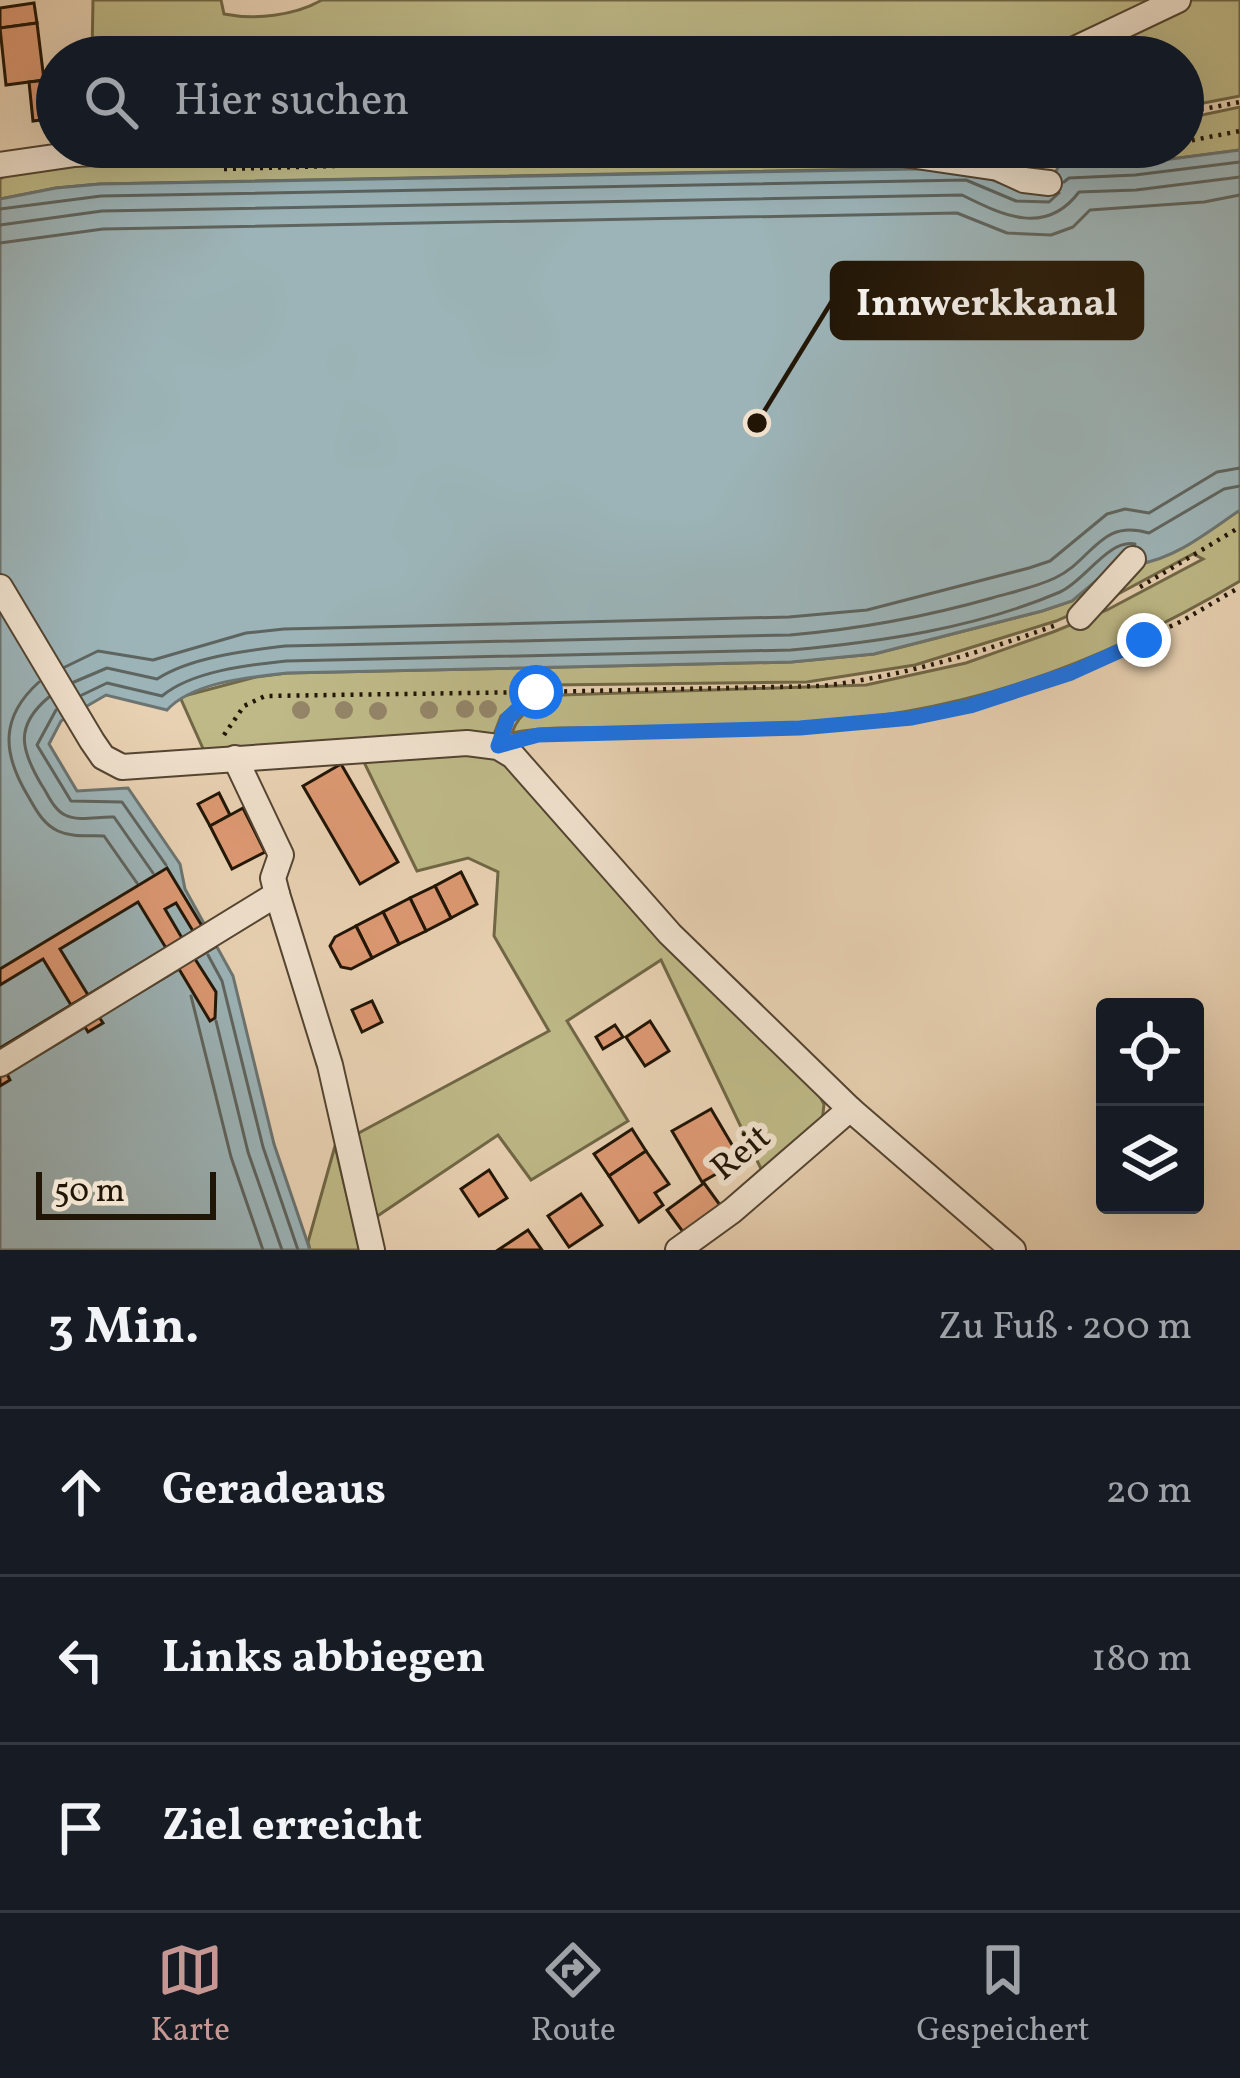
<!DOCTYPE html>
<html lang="de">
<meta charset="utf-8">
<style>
:root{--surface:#171b24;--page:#242831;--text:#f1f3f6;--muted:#9ea1a6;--line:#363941;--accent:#c59692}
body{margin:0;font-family:Vollkorn,serif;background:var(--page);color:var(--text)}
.controls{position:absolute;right:36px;bottom:36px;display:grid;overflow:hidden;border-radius:12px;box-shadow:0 12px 48px #0002}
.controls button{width:108px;height:108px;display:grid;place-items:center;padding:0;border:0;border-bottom:3px solid var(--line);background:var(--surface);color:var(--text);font:60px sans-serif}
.scale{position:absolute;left:36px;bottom:30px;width:180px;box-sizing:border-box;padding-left:12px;border:6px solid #211506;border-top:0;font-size:33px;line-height:42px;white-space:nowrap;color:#211506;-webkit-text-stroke:9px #f0e1cd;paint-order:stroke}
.stop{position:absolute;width:36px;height:36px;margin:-27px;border:9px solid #1a73e8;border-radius:50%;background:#fff}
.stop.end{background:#1a73e8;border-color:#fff;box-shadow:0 3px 12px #0008}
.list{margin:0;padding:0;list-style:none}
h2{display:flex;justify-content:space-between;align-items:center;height:156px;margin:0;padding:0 48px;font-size:51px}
h2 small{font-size:39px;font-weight:400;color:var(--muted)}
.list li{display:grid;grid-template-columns:78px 1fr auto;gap:36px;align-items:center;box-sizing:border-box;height:168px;padding:0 48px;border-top:3px solid var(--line)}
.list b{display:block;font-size:45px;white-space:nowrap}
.list em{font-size:39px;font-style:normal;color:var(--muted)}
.icon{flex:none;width:66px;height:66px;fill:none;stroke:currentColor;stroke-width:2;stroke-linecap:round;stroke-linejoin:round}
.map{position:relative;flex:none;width:1240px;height:1250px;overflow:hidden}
.search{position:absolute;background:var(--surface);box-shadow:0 12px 48px #0002;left:36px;right:36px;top:36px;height:132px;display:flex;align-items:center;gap:30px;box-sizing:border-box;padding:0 42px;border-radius:66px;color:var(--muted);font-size:45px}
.sheet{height:660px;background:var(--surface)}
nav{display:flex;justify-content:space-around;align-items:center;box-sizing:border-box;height:168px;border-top:3px solid var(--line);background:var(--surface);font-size:33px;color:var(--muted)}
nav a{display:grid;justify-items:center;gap:6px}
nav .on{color:var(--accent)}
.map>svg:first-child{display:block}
</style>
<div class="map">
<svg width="1240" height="1250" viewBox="0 0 1240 1250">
<rect width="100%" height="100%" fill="#e8d1b2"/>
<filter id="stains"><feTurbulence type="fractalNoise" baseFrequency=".00167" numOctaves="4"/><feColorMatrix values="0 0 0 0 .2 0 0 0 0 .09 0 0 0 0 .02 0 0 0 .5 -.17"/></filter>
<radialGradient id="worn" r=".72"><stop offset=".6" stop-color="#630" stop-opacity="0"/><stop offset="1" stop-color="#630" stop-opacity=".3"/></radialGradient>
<g fill="#beb987" stroke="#706746" stroke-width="3">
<path d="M 93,0 L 221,0 L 224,14 C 255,20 294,16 322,0 L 1171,0 L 1045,57 L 92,57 Z"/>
<polygon points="1188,0 1240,0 1240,96 1183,107 1183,57 1066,57"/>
<polygon points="1240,107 1240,150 1133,164 100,184 56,188 0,199 0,179 20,168 72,159 311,147 1183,147 1183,119"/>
<path d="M 1240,510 L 1240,581 C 1095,667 955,718 785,724 C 727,726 669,727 612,728 C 579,728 544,726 512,733 C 519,710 540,702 562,695 L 866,685 L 966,663 L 1053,632 L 1107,610 L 1203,559 L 1193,554 L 1120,593 L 1056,621 L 915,665 L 807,682 L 550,685 L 501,716 L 493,737 L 205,753 L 180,697 L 256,677 L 287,673 L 791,662 L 874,654 L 1042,611 L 1072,601 L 1101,577 L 1189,544 Z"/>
<polygon points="485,754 509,764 818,1093 824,1104 822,1123 764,1175 661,960 567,1021 628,1121 531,1180 498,1135 373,1219 355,1135 549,1031 494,936 498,872 468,858 417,871 361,756"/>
<polygon points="335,1146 360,1250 310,1250 308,1242"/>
</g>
<path fill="#9cb4b8" stroke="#6b7471" stroke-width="3" d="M 1240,150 L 1240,510 C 1209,531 1175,559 1138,564 L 1128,554 L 1072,601 L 1042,611 L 874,654 L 791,662 L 287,673 C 250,677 193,682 167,710 L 106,695 L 61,721 L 49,744 L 77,791 L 128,788 L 180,864 L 185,889 L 233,976 L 274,1144 L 310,1250 L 0,1250 L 0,199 L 56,188 L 100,184 L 971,168 C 1002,187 1014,191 1049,183 L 1059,166 L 1133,164 Z"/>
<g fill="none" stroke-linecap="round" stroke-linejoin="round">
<g stroke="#5e645f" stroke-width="3">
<polyline points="1064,182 1069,178 1135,175 1240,162"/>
<polyline points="0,209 101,196 966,180 1016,201 1049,202 1059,193"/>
<path d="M 0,225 L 102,211 L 962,195 C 1004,216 1046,236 1079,192 L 1136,190 L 1240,177"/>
<polyline points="0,243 103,229 957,213 1007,233 1051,235 1073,227 1090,210 1204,202 1240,195"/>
<polyline points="65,667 98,651 153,660 246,633 284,629 789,617 867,610 1029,568 1050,561 1107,514 1125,509 1149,513 1217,472 1240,468"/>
<path d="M 39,682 C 0,717 2,753 28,796 C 36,810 43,824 58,831 C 73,838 89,835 104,836 L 137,883"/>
<path d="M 74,682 L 107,668 L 157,679 C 191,657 245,651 285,646 L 790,635 C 859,629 925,617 992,598 C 1013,592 1036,587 1055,578 C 1093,560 1100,518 1149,533 L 1224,489 L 1240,486"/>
<path d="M 82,695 L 107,683 L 162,696 C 192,671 248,665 286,661 L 791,650 C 880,642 977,628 1060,592 C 1085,581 1108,539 1135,544"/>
<path d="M 49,697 C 14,726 21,750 41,784 C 48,794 53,809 65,815 C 79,822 99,816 114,817 L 153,873"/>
<polyline points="56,710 37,745 71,801 122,802 166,865"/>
<polyline points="208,955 222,981 263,1147 298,1250"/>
<polyline points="191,996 231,1157 263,1250"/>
<polyline points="216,1021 248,1152 282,1250"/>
</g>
</g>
<g fill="#dd9973" stroke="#211506" stroke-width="3">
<polygon points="34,3 37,23 0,28 0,8"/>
<polygon points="37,23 44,80 6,85 0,28"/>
<polygon points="57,79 57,118 33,121 29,82"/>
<polygon points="341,764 398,862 360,884 303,786"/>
<polygon points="219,793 230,815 210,826 198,804"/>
<polygon points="243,808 265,852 232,869 210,826"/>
<polygon points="167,868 202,926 193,931 176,903 165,909 182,938 166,948 138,902 60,949 88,995 71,1005 43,959 0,985 0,969"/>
<polygon points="461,872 477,904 451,918 435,886"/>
<polygon points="435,886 451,918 426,931 410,898"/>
<polygon points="410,898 426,931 399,944 383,912"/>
<polygon points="383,912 399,944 372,958 356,926"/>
<polygon points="202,926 215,947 195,959 216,992 215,1018 210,1021 179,969 99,1017 103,1023 88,1032 85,1027 7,1074 10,1080 0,1086 0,1048"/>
<polygon points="356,926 372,958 351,969 341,967 330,946 335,937"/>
<polygon points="372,1001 382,1022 362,1032 352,1010"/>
<polygon points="650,1021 669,1051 645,1066 626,1037"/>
<polygon points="615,1025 623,1037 603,1049 596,1037"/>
<polygon points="711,1109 741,1160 702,1182 672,1131"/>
<polygon points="632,1129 646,1151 609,1176 594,1154"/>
<polygon points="646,1151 669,1184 655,1193 663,1205 639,1222 609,1176"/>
<polygon points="489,1170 507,1198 479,1216 461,1189"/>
<polygon points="704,1183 720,1205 683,1232 667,1210"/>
<polygon points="581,1194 602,1225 569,1247 548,1216"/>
<polygon points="528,1230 542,1250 498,1250"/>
</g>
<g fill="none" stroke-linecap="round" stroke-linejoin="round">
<g stroke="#534431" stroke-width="28">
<g id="minor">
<polyline points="1058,57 1178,0"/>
<polyline points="882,151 998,168 1024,180 1049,183"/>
<polyline points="0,165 75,154 210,147"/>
<polyline points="0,587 92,741 103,757 122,767 467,743 498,747 513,756 670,934 850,1109 1013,1250"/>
<polyline points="1080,617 1133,559"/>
<polyline points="277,894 330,1065 372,1250"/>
<polyline points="0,1064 277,894 273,878 281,855 235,758"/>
<polyline points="678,1250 732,1211 850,1109"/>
</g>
</g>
<g stroke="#211506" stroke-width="4.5" stroke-dasharray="3 6" stroke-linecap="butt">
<polyline points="1183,113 1240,102"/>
<polyline points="1183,142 1240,131"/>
<polyline points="1015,149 1130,147"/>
<polyline points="224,169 860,152"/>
<polyline points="1140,587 1240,527"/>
<path d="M 506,724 L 536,692 L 822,686 C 904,676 982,652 1059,624"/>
<polyline points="224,735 244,706 265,696 536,692"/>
<polyline points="530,738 801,728 912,718 970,706 1071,673 1182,621 1240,587"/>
</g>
<use href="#minor" stroke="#f0e1cd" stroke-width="24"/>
</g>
<g fill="#948569">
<circle cx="465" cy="709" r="9"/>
<circle cx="488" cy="709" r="9"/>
<circle cx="301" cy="710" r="9"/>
<circle cx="344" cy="710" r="9"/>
<circle cx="429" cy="710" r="9"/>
<circle cx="378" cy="711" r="9"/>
</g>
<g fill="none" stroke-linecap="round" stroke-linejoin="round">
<polyline stroke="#1a73e8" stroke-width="15" points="536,692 508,718 498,746 538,735 800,728 912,718 970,706 1071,673 1144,640"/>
</g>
<g text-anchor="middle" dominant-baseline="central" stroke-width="12" stroke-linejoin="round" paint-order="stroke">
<g font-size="36" fill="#211506" stroke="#f0e1cd">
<text transform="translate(742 1154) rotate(-40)">Reit</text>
</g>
</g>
<path fill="none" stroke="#211506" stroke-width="4.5" d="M757 423L832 301"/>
<circle fill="#211506" stroke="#f0e1cd" stroke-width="4.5" cx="757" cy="423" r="12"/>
<rect fill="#211506" stroke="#211506" stroke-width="4.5" x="832" y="263" width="310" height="75" rx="12"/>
<g font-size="39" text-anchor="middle" font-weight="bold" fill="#fff">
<text x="987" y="315">Innwerkkanal</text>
</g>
<rect width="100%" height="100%" filter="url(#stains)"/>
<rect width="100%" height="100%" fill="url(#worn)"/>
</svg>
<div class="controls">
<button><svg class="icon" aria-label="locate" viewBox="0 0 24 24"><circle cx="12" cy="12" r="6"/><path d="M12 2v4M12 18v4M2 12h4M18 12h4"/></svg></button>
<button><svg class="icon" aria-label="layers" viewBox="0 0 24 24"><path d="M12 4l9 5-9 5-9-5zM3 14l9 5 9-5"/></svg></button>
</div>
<div class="scale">50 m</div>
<div class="stop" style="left:536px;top:692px"></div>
<div class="stop end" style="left:1144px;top:640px"></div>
<div class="search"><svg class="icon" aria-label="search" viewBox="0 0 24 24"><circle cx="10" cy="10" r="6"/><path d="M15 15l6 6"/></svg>Hier suchen</div>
</div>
<section class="sheet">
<h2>3 Min.<small>Zu Fuß · 200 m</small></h2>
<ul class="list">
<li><svg class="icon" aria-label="ahead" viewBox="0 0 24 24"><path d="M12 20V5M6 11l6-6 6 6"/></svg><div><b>Geradeaus</b></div><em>20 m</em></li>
<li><svg class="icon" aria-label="left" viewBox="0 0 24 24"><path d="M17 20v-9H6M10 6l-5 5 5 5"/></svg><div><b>Links abbiegen</b></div><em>180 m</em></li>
<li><svg class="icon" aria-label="arrive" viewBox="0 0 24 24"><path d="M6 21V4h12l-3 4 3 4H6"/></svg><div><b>Ziel erreicht</b></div></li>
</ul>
</section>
<nav>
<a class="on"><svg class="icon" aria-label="map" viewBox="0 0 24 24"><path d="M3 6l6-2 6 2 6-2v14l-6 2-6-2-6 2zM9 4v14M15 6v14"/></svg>Karte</a>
<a><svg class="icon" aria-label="directions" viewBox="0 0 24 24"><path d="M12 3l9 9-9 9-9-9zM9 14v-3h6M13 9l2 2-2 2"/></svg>Route</a>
<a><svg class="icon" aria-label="saved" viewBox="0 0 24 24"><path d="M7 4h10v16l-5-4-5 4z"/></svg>Gespeichert</a>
</nav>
